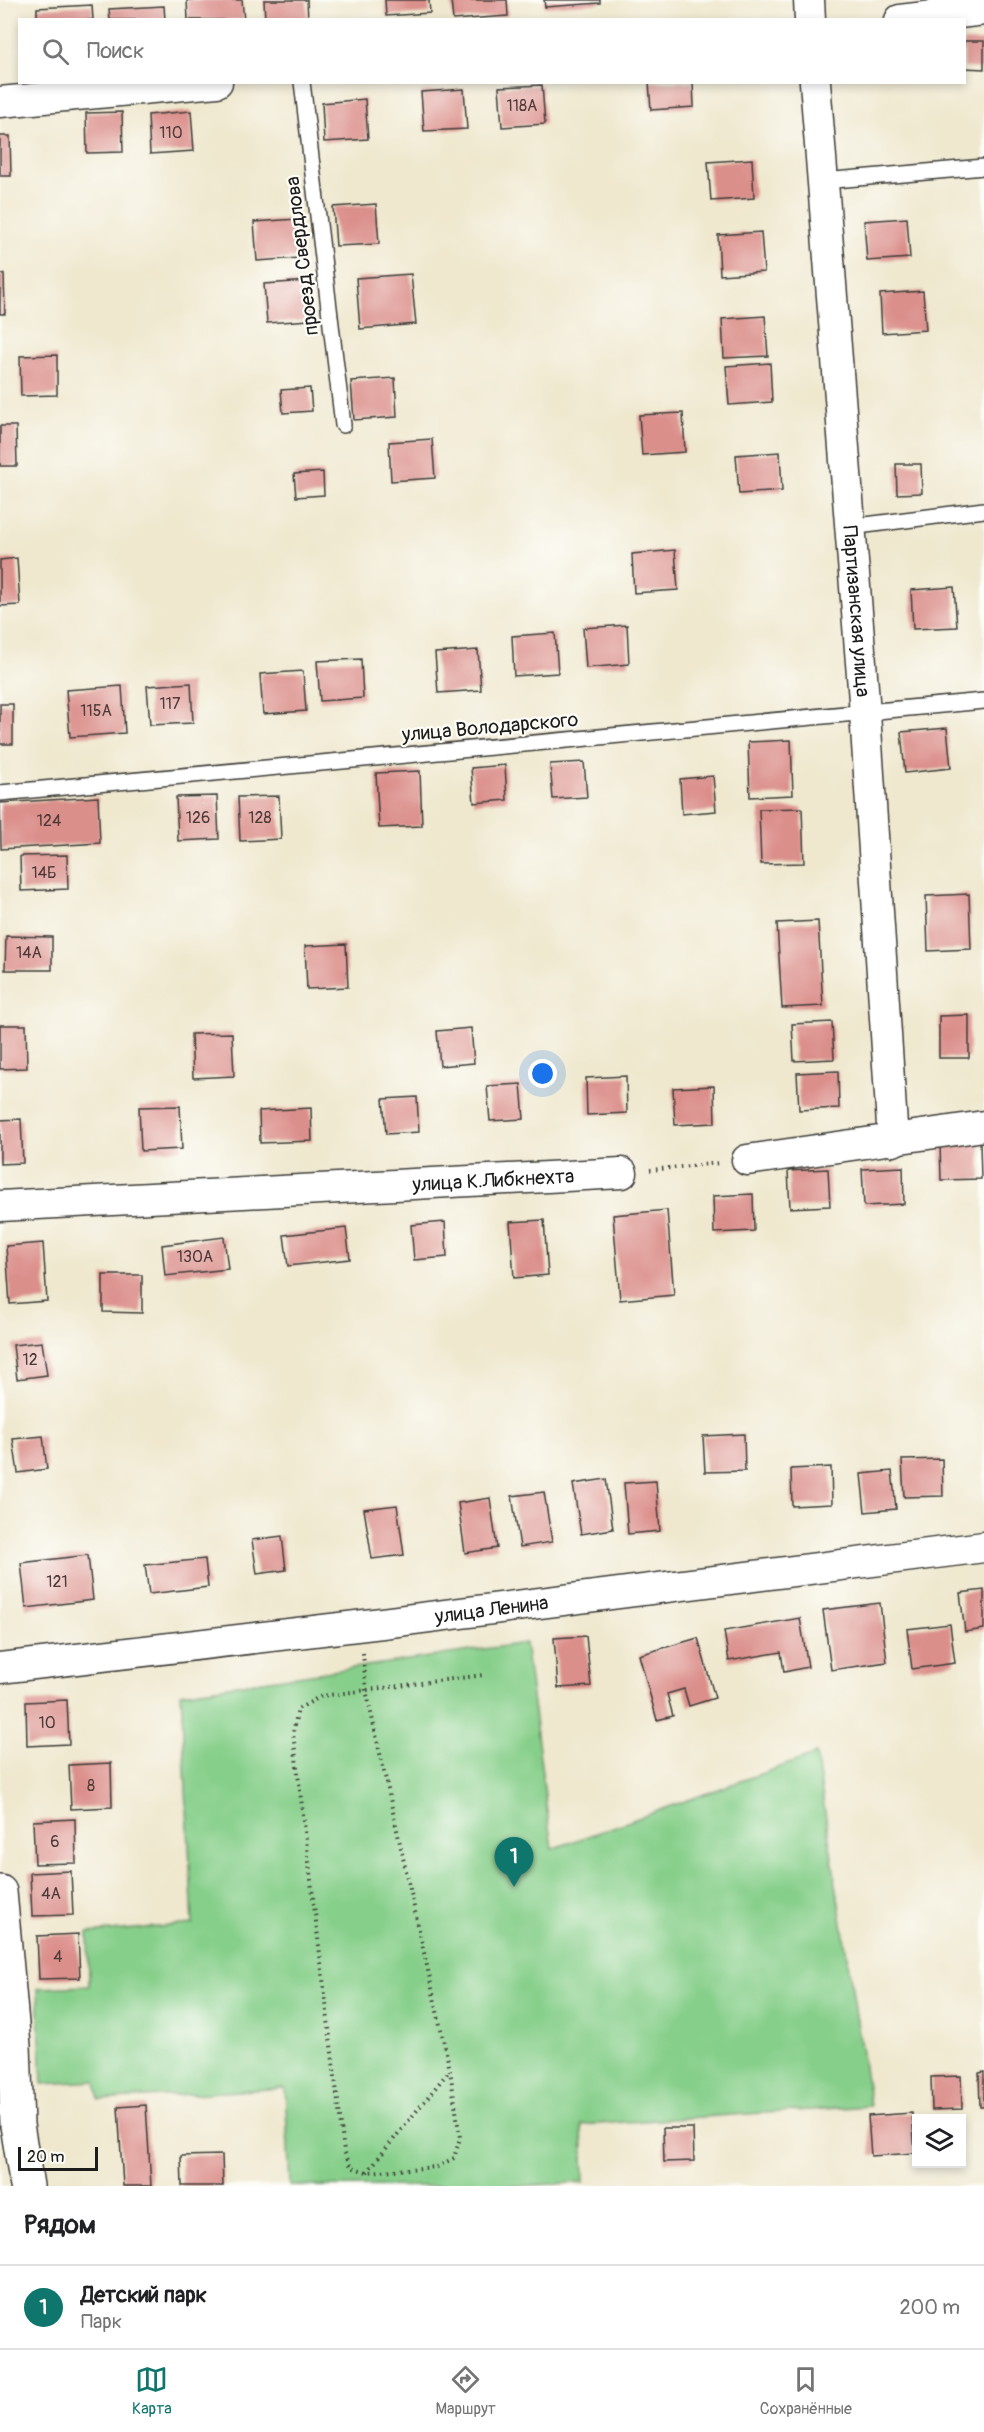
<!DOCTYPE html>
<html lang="ru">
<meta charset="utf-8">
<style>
:root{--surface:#fff;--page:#f2f2f2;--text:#202124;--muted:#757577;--line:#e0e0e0;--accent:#0f766e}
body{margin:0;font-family:Pangolin,sans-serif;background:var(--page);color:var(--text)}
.controls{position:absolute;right:18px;bottom:18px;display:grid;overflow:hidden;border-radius:0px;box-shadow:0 3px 9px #0003}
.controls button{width:54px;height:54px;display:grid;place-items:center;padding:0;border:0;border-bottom:2px solid var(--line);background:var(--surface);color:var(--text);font:30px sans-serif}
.scale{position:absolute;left:18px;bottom:15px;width:80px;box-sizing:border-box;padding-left:6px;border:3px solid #1c1c1c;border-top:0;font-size:16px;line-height:21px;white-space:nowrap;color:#1c1c1c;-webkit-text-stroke:4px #fdfcf7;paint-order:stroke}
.you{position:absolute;left:543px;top:1074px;width:21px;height:21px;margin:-15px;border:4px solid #fff;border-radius:50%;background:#1a73e8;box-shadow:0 0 0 9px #1a73e833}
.badge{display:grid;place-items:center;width:39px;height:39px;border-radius:50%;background:var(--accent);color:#fff;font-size:20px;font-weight:700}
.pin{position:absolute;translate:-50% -50px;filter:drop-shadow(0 2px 3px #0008)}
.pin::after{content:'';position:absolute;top:32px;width:21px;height:18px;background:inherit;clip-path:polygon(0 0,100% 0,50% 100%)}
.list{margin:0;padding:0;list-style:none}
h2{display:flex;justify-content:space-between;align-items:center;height:78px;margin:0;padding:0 24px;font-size:26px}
h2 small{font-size:20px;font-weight:400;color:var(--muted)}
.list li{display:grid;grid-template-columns:39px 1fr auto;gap:18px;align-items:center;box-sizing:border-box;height:84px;padding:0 24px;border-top:2px solid var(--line)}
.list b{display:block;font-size:22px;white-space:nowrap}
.list p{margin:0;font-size:20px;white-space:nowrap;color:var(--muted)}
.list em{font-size:20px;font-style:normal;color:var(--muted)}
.icon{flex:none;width:33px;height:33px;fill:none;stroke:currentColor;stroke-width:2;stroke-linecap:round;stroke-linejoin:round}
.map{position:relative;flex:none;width:984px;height:2186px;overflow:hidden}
.search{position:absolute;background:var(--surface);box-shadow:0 3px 9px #0003;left:18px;right:18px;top:18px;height:66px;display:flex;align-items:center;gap:15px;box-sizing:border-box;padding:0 21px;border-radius:0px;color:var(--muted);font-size:22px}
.sheet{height:162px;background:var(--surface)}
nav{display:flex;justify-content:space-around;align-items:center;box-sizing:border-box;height:84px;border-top:2px solid var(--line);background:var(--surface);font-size:16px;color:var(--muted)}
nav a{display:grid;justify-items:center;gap:3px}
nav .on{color:var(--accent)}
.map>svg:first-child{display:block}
</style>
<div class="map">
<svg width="984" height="2186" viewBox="0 0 984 2186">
<rect width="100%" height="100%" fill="#fdfcf7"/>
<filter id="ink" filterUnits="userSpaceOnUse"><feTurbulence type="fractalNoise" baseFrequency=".0167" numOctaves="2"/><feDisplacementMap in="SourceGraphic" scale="12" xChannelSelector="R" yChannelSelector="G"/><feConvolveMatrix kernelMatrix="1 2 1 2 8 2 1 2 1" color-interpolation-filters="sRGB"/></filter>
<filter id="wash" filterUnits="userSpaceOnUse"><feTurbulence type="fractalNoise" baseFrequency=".008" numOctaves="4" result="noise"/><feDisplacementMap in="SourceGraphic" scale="24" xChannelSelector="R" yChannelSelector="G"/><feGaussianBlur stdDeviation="1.35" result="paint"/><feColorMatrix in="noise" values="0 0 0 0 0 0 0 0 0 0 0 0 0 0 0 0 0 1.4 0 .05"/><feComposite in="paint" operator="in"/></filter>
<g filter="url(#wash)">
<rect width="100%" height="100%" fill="#efe8cf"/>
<polygon fill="#86cf8a" stroke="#517653" stroke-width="1.5" points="525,1643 552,1849 816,1754 870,2106 582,2125 584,2182 519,2186 290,2186 285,2088 99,2100 96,2081 42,2084 38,1988 89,1986 88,1933 193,1924 181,1693"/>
<g id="blocks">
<g fill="#db8f8b">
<polygon points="187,0 242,0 244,20 188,20"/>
<polygon points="264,0 307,0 308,20 265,20"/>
<polygon points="385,0 429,0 430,13 386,16"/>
<polygon points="451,0 507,0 508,16 453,20"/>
<polygon points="544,0 600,0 600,3 545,7"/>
<polygon points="92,5 93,20 37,20 37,8"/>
<polygon points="164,6 165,20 110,20 109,9"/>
<polygon points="964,41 984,41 984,69 964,68"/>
<polygon points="649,82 693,82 694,107 651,110"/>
<polygon points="542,85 545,124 502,127 499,87"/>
<polygon points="464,89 467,129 424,131 421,92"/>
<polygon points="365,99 368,139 324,142 322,103"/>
<polygon points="191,111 194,151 150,154 148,115"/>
<polygon points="122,112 123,152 87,153 86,113"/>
<polygon points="0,136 10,136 11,176 0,176"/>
<polygon points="752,159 754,198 711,201 708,162"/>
<polygon points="376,204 379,244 336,246 333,207"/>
<polygon points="907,218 910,258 867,261 864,221"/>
<polygon points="297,219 300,258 257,261 254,222"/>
<polygon points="761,232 764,272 720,275 718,235"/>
<polygon points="0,274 4,274 5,314 0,314"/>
<polygon points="411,274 416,324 360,329 356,278"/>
<polygon points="308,281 310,320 267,323 264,284"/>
<polygon points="923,291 926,330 882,333 880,294"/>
<polygon points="765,316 768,356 724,358 722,319"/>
<polygon points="57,355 57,395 21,396 20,356"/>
<polygon points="770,363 772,402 729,405 726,366"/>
<polygon points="395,378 397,417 354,420 351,381"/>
<polygon points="310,388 312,411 283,413 281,390"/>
<polygon points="683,413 685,452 642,455 639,415"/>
<polygon points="0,426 16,426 17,466 0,466"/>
<polygon points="432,439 435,478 391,481 389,442"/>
<polygon points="780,452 782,491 739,494 736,455"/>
<polygon points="896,464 921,464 922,493 897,494"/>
<polygon points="323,472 324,495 296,497 294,474"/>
<polygon points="675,550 678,590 634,593 632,554"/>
<polygon points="17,558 20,605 0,606 0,560"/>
<polygon points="954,587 957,627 913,629 911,590"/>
<polygon points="627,625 629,664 586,668 583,628"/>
<polygon points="555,633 558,673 514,676 512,636"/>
<polygon points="478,650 481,690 438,693 435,653"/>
<polygon points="361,659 363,698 320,701 317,661"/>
<polygon points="303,671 306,711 263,714 260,674"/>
<polygon points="191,683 193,723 150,725 147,686"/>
<polygon points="122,686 125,733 70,737 66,690"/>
<rect x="0" y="704" width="13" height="40"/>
<polygon points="947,728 951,768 905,773 901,732"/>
<polygon points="791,740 793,795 750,797 748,742"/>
<polygon points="584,762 587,797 553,799 550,764"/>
<polygon points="505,765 507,800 474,803 471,768"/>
<polygon points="420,771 422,826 379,828 376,773"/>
<polygon points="713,776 716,811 682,814 680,779"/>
<polygon points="217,796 219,839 178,841 176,797"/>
<polygon points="279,796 281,839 240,841 238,797"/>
<polygon points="98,797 100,843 1,849 0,803"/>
<polygon points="802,808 804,863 761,864 759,809"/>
<polygon points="67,855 68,889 21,891 20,856"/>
<polygon points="969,894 971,949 928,951 926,896"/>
<polygon points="818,921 823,1006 782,1008 777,923"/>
<polygon points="6,936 52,937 52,970 5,970"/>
<polygon points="346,944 348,987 307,989 305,946"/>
<polygon points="969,1015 969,1058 939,1058 939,1016"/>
<polygon points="832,1022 834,1059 794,1061 792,1024"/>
<polygon points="0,1025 26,1025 27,1068 0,1069"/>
<polygon points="471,1028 474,1063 440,1066 437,1031"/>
<polygon points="232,1033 234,1076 193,1078 191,1034"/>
<polygon points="838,1071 839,1108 799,1110 797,1073"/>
<polygon points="626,1076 627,1113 587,1115 586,1078"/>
<polygon points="521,1084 524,1119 490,1121 487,1086"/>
<polygon points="714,1086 715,1123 675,1125 673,1088"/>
<polygon points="417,1097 419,1132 386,1134 383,1099"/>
<polygon points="180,1106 182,1149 141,1151 139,1107"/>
<polygon points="311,1108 312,1141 260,1143 259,1111"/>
<polygon points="21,1119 23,1163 0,1164 0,1120"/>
<polygon points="980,1142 981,1179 941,1180 940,1143"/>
<polygon points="903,1167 904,1204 864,1206 862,1169"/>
<polygon points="828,1169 830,1206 790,1208 788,1171"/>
<polygon points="753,1194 754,1231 714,1233 713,1196"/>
<polygon points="667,1210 674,1295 620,1300 613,1215"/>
<polygon points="544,1220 548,1275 514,1278 510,1222"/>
<polygon points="445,1222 447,1257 414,1260 411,1225"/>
<polygon points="346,1228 350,1259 288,1266 284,1235"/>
<polygon points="224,1237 228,1269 165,1276 162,1245"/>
<polygon points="43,1243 47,1301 10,1304 6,1246"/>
<polygon points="103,1275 142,1275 142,1313 103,1312"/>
<polygon points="42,1342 47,1375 17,1379 13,1345"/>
<polygon points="744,1434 745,1471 705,1472 703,1436"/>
<polygon points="43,1436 47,1469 18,1473 13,1439"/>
<polygon points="942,1459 943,1496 904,1497 902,1460"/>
<polygon points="831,1467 832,1504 792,1506 791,1469"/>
<polygon points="892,1471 896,1509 865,1512 861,1474"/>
<polygon points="606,1479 613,1529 581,1534 573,1484"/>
<polygon points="656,1481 660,1531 628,1534 624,1483"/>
<polygon points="544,1492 552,1542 520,1547 512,1496"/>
<polygon points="490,1498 497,1548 465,1553 458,1503"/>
<polygon points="397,1505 404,1555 372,1559 364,1509"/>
<polygon points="282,1536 286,1570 257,1574 252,1540"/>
<polygon points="88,1555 93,1600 26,1608 21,1563"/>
<polygon points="205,1559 208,1587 149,1594 145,1565"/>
<polygon points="984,1590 984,1629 965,1632 960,1593"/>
<polygon points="880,1603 887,1662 831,1670 823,1610"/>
<polygon points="800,1618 808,1667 784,1672 781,1652 729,1661 724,1631"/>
<polygon points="950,1624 955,1663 912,1669 907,1629"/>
<polygon points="586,1636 591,1686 558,1688 554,1638"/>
<polygon points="698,1638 715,1698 689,1706 684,1689 667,1694 673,1716 657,1720 639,1655"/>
<polygon points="67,1700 69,1744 27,1746 26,1702"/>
<polygon points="111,1763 112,1807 71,1809 69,1765"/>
<polygon points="75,1819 76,1863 35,1864 33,1821"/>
<polygon points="71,1871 73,1915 32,1916 30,1873"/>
<polygon points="78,1934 80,1978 39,1979 37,1936"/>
<polygon points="984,2072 984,2107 980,2107 979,2073"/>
<polygon points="961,2076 962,2109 932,2110 931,2077"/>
<polygon points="146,2105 151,2186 123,2186 118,2107"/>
<polygon points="912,2113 915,2153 871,2156 868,2116"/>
<polygon points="663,2128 693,2128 694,2161 664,2162"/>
<polygon points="222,2155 223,2186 182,2186 181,2156"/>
</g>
</g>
</g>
<g filter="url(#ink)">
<use href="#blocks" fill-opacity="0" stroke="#3c3b37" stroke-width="1.5"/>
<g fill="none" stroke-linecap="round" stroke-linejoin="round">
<g stroke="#3c3b37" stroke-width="18">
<g id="lane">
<polyline points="302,82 343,425"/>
<polyline points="823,181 984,167"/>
<polyline points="850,527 984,510"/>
<polyline points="0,793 984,701"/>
</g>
</g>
<g stroke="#3c3b37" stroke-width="33">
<g id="street">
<polyline points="809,0 810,20"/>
<polyline points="900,20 984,10"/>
<path id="s1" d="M 815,82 L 865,713 L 893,1141"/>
<polyline points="0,102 217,82"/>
<polyline points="747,1160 984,1126"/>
<path id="s2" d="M 0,1206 L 622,1173"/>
<path id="s3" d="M 0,1668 L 382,1623 L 984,1547"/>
</g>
</g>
<g stroke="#3c3b37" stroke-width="36">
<polyline id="secondary" points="0,1892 14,2046 17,2125 27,2186"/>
</g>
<g stroke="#3c3b37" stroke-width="4" stroke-dasharray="1.5 4.5" stroke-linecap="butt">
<polyline points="650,1170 720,1163"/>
<polyline points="363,1653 366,1690 450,2070 460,2138 454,2158 437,2167 367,2172 351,2167 344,2151 293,1733 298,1709 321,1696 483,1675"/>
<polyline points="367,2172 449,2071"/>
</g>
<use href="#lane" stroke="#fff" stroke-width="15"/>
<use href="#street" stroke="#fff" stroke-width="30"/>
<use href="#secondary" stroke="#fff" stroke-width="33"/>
</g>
</g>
<g text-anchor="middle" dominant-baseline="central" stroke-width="4.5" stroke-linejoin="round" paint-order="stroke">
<g font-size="16" fill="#4c3938">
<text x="522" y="106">118А</text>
<text x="171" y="133">110</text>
<text x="170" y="704">117</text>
<text x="96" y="711">115А</text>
<text x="198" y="818">126</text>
<text x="260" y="818">128</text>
<text x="49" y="821">124</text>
<text x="44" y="873">14Б</text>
<text x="29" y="953">14А</text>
<text x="195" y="1257">130А</text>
<text x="30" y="1360">12</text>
<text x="57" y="1582">121</text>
<text x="47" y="1723">10</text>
<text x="91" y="1786">8</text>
<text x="55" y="1842">6</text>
<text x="51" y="1894">4А</text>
<text x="58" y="1957">4</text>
</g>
<g font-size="20" fill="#1c1c1c" stroke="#fdfcf7">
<text transform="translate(302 256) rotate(-97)">проезд Свердлова</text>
<text stroke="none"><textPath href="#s1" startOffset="531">Партизанская улица</textPath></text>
<text transform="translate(490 727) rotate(-5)">улица Володарского</text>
<text stroke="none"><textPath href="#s2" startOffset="494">улица К.Либкнехта</textPath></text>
<text stroke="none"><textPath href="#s3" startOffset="495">улица Ленина</textPath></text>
</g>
</g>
</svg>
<div class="controls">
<button><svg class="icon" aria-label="layers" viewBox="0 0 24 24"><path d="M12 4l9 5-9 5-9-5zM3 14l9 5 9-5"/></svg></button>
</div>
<div class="scale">20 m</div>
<div class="you"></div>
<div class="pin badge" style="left:514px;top:1887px">1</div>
<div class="search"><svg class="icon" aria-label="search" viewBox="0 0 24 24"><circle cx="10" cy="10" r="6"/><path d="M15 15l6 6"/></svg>Поиск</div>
</div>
<section class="sheet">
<h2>Рядом<small></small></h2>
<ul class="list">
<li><span class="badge">1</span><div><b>Детский парк</b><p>Парк</p></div><em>200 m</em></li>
</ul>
</section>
<nav>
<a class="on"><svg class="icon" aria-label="map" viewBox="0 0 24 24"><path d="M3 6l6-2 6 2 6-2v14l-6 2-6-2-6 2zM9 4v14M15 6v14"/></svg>Карта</a>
<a><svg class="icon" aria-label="directions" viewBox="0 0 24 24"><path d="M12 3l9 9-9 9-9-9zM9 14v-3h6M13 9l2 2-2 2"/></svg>Маршрут</a>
<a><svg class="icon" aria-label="saved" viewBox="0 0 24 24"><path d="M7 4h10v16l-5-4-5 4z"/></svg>Сохранённые</a>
</nav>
